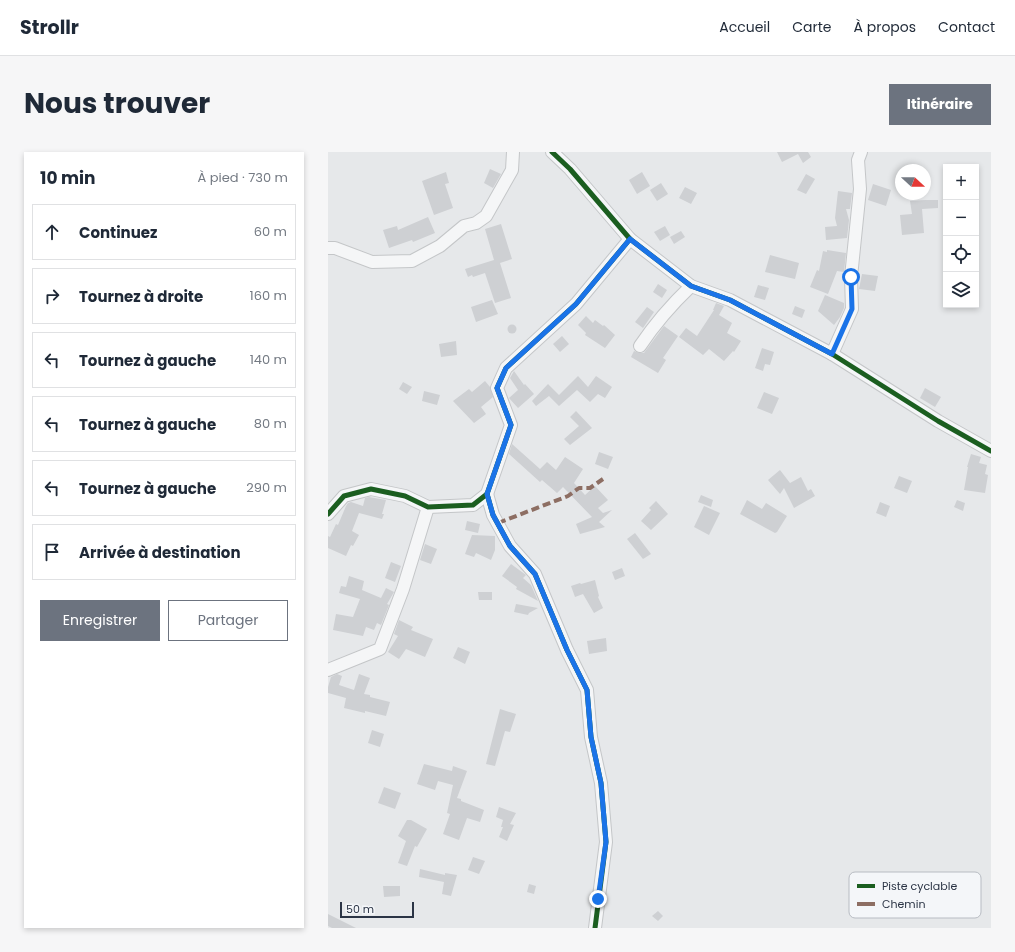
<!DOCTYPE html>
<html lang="fr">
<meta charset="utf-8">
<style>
:root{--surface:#fff;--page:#f6f6f7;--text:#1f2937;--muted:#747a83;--line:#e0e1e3;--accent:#6c737f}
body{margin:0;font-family:Poppins,sans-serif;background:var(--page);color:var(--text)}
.controls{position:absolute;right:12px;top:12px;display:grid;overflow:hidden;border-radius:0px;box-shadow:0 2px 6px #0003}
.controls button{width:36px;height:36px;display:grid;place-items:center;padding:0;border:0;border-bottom:1px solid var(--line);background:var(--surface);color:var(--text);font:20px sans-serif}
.compass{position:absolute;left:567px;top:12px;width:36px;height:36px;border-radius:50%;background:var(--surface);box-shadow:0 2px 6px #0003;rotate:111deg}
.scale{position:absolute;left:12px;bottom:10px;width:74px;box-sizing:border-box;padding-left:4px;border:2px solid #2b3445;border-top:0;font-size:11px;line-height:14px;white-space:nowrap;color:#2b3445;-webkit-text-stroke:3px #f4f6f9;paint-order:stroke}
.stop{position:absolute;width:12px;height:12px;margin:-9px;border:3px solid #1a73e8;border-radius:50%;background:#fff}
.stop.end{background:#1a73e8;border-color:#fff;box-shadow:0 1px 4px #0008}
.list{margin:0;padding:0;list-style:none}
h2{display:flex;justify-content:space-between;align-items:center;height:52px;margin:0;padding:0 16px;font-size:17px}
h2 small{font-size:13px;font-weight:400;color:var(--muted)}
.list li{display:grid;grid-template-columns:26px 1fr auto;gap:12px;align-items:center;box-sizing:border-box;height:56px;margin:0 8px 8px;padding:0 8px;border:1px solid var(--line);border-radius:0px}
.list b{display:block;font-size:15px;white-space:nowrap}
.list em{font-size:13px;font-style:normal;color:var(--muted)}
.actions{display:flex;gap:8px;padding:12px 16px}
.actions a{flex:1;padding:9px 0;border:1px solid var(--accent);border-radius:0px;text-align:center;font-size:14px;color:var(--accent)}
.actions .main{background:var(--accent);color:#fff}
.icon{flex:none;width:22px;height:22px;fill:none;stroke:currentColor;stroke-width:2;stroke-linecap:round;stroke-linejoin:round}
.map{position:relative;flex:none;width:663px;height:776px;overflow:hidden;border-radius:0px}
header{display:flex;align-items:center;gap:24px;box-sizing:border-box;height:56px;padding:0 20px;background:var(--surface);border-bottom:1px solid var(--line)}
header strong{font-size:19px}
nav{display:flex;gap:22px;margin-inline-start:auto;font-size:14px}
.intro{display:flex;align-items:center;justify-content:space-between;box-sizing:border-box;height:96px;padding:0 24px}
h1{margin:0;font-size:28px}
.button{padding:10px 18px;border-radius:0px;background:var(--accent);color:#fff;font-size:14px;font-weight:700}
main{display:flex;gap:24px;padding:0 24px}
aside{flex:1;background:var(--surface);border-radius:0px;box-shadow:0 2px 6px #0003}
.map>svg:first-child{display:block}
</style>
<header>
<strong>Strollr</strong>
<nav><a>Accueil</a><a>Carte</a><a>À propos</a><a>Contact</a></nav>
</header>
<div class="intro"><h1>Nous trouver</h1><a class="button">Itinéraire</a></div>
<main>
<aside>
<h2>10 min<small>À pied · 730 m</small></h2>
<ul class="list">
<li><svg class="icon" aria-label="ahead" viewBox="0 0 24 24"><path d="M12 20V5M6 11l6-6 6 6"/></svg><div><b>Continuez</b></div><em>60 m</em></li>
<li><svg class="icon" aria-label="right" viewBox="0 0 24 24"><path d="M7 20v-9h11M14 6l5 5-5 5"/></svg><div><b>Tournez à droite</b></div><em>160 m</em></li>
<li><svg class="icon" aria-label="left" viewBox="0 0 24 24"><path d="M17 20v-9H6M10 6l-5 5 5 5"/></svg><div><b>Tournez à gauche</b></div><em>140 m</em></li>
<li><svg class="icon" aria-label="left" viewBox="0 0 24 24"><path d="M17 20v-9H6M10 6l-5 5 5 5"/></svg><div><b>Tournez à gauche</b></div><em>80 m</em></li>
<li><svg class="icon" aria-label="left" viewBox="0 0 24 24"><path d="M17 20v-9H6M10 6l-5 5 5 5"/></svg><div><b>Tournez à gauche</b></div><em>290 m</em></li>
<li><svg class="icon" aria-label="arrive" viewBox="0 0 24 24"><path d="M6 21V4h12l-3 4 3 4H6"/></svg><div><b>Arrivée à destination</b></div></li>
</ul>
<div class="actions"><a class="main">Enregistrer</a><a>Partager</a></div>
</aside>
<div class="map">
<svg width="663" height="776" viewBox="0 0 663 776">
<rect width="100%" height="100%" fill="#e6e8ea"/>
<g fill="#ced0d3">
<polygon points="449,0 480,0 483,5 475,11 470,2 454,10"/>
<polygon points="162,17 173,22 165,36 156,31"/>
<polygon points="118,20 121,31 117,32 125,56 106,63 94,29"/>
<polygon points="314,20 322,34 309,42 301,28"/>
<polygon points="478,22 487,27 478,42 469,38"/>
<polygon points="333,31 340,42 329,49 322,38"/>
<polygon points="545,32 563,38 558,54 540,48"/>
<polygon points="357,35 369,41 363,52 351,46"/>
<polygon points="510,39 524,41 522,57 518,57 521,68 519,86 498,88 497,75 509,74 507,66"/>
<polygon points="597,48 610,48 610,56 594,57 596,81 574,83 572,63 584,62 582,49"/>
<polygon points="100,65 107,81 85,90 84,88 61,96 55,78 69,74 70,78"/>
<polygon points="173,72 184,107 172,111 183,146 167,151 157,121 145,125 144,123 140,125 137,117 166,108 157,77"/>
<polygon points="337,74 342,83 332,89 326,80"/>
<polygon points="353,79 357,85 346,92 342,85"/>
<polygon points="499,98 518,101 516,120 509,119 500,142 482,135 489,118 491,119 495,99 499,100"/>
<polygon points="442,103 471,111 467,127 437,120"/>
<polygon points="534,122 550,124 547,139 531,137"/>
<polygon points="330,132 339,138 334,146 325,140"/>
<polygon points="430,133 441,136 437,148 426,145"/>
<polygon points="497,143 516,151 516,156 512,165 506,173 490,159"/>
<polygon points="164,148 170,162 148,170 143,155"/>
<polygon points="388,151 396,154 391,163 404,171 399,181 413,189 406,200 405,199 396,209 381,197 375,203 351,185 358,176 369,184 386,158 385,158"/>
<polygon points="467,154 477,158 474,166 464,162"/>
<polygon points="319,155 326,160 315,176 307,170"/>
<polygon points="258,164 265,171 267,168 275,174 276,173 287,183 277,196 257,183 258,181 250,173"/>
<circle cx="184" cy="177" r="4.5"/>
<polygon points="336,174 350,184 335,206 338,208 330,221 303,205 306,199 311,201 316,201"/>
<polygon points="234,184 241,192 232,200 225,192"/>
<polygon points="128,189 129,203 113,205 111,192"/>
<polygon points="434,196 446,200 442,213 437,212 435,219 427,216"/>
<polygon points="186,219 196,233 197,232 206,242 190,256 181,246 190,238 182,226"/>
<polygon points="250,224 260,235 268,224 284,235 277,246 270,242 262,250 249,238 231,254 221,244 208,254 204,249 220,232 231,243"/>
<polygon points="157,229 162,235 165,245 153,255 158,262 146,271 125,249 141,237 144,240"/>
<polygon points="75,230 84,235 79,242 71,237"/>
<polygon points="597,236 613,245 607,255 592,246"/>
<polygon points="96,239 112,243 109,253 94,249"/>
<polygon points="436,240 451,246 444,262 429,256"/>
<polygon points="248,259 264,276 242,293 236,287 251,274 242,265"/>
<polygon points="184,292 212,317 219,310 228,318 237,305 255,317 246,331 257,343 267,334 280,348 270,356 275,361 284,358 271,370 277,375 252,382 248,372 264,365 235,335 229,341 214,328 212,330 181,302"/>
<polygon points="271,300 285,305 280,317 267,312"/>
<polygon points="643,302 653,305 651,311 659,313 657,322 660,323 657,341 636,338 640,315 639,315"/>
<polygon points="452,318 462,331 473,325 480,339 483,337 487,344 466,356 456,336 452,342 440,328"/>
<polygon points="571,324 584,329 579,341 566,336"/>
<polygon points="373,343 385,348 383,355 370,350"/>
<polygon points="41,345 58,348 54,362 56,362 54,367 31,361 24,379 31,383 25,394 23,393 18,404 0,396 0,384 2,385 8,372 10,373 18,354 20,351 23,350 35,354 37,346"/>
<polygon points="419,348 434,357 438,351 459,364 449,380 447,381 412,362"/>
<polygon points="629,348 637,351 635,359 626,355"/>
<polygon points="328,349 340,362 323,378 313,369 323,358 321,356"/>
<polygon points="552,350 562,354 558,365 548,361"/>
<polygon points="376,354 392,361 381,383 366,375"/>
<polygon points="139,369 152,372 150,381 137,378"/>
<polygon points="307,381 323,402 315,407 299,387"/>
<polygon points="144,383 167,384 167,398 163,408 148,401 146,405 137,402"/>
<polygon points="97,392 109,397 103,412 92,408"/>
<polygon points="63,410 73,414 67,430 57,426"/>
<polygon points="183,412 198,423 195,426 203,433 210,449 188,437 189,435 174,424"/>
<polygon points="294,416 297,424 287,428 284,420"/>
<polygon points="21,424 36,429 34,438 53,446 58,436 66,440 59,452 61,453 53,473 49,471 46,478 38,475 35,484 5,478 8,462 25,465 32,447 11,441 13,434 18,435"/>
<polygon points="267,428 271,444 270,445 275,456 266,461 255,442 247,445 243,434 252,431 253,432"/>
<polygon points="150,440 164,440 164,448 151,448"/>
<polygon points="188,452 210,456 201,461 200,463 186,460"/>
<polygon points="71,468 85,475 83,478 105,487 97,505 78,497 71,507 60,500 70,484 66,482"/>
<polygon points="278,486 279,499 261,502 259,489"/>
<polygon points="130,495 142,500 137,512 125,506"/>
<polygon points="9,522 14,524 11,533 26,538 31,522 42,526 36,542 42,543 42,545 62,550 58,564 37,559 37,561 16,556 18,546 0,541 0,535 3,525"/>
<polygon points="172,557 188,562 182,580 177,579 167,614 158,612"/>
<polygon points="44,578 56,582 52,595 40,591"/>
<polygon points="96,612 124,619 125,614 139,619 129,646 133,647 133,649 156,658 152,670 139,666 131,688 115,682 122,662 119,661 125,633 110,629 107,638 89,632"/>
<polygon points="56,635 73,641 67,657 50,651"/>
<polygon points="171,655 188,661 182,672 186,673 179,689 171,685 175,675 173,675 175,668 168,665"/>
<polygon points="79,668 83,668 99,677 89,695 87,694 79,714 70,711 78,689 70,684"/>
<polygon points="145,705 157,709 151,722 140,718"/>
<polygon points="92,717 117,723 117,721 129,723 123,744 114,742 116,730 91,725"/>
<polygon points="201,732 208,734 206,742 199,740"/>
<polygon points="55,734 72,734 72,744 56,745"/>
<polygon points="330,759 335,764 330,769 324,764"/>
<polygon points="0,762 28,776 4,776 0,774"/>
</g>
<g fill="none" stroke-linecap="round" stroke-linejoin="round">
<g stroke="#c4c6c8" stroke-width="14">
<g id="street">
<polyline points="224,0 242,17 302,87 363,134 402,148 504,202 610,269 663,299"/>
<polyline points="0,96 7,96 44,110 84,109 112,94 136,74 148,71 158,64 184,18 185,0"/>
<path d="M 312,194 C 328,170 342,154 363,134"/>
<polyline points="504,202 524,157 523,125 532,37 530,8 533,0"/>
<polyline points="159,342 165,363 182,394 207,422 239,498 259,538 263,585 273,631 278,690 267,776"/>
<polyline points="0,362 16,344 43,337 77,344 100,355 145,353 159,342 183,273 169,236 178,216 248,152 302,87"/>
<polyline points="0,518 52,497 75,437 100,355"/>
</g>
</g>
<use href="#street" stroke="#f5f6f7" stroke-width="12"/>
<polyline stroke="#8d6e63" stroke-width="4" stroke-dasharray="8 4" stroke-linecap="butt" points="170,371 240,344 251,336 262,336 275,327"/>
<g stroke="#f4f6f9" stroke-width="8">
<g id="cycleway">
<polyline points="224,0 242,17 302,87 363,134 402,148 504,202 610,269 663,299"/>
<polyline points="159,342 165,363 182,394 207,422 239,498 259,538 263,585 273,631 278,690 267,776"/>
<polyline points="0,362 16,344 43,337 77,344 100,355 145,353 159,342 183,273 169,236 178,216 248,152 302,87"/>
</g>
</g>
<use href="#cycleway" stroke="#1b5e20" stroke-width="5"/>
</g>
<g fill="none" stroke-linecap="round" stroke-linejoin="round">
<polyline stroke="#1a73e8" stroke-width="5" points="270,747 278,690 273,631 263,585 259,538 239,498 207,422 182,394 165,363 159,342 183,273 169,236 178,216 248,152 302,87 363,134 402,148 504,202 524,157 523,125"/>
</g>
<rect x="521" y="720" width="132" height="46" rx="6" fill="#f4f6f9" stroke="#b8bcc3" stroke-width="1"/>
<rect x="529" y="732" width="18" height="4" fill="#1b5e20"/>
<rect x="529" y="750" width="18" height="4" fill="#8d6e63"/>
<g font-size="11" fill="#2b3445">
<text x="554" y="738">Piste cyclable</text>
<text x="554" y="756">Chemin</text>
</g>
</svg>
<div class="controls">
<button>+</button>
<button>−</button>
<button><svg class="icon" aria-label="locate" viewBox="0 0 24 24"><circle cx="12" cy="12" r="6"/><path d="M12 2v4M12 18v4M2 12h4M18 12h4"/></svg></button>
<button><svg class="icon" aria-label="layers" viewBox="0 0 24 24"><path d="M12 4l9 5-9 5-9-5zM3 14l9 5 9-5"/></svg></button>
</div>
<svg class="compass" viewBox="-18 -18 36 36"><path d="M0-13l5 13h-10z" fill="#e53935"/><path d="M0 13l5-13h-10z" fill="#747a83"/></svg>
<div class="scale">50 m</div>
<div class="stop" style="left:523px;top:125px"></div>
<div class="stop end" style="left:270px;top:747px"></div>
</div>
</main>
